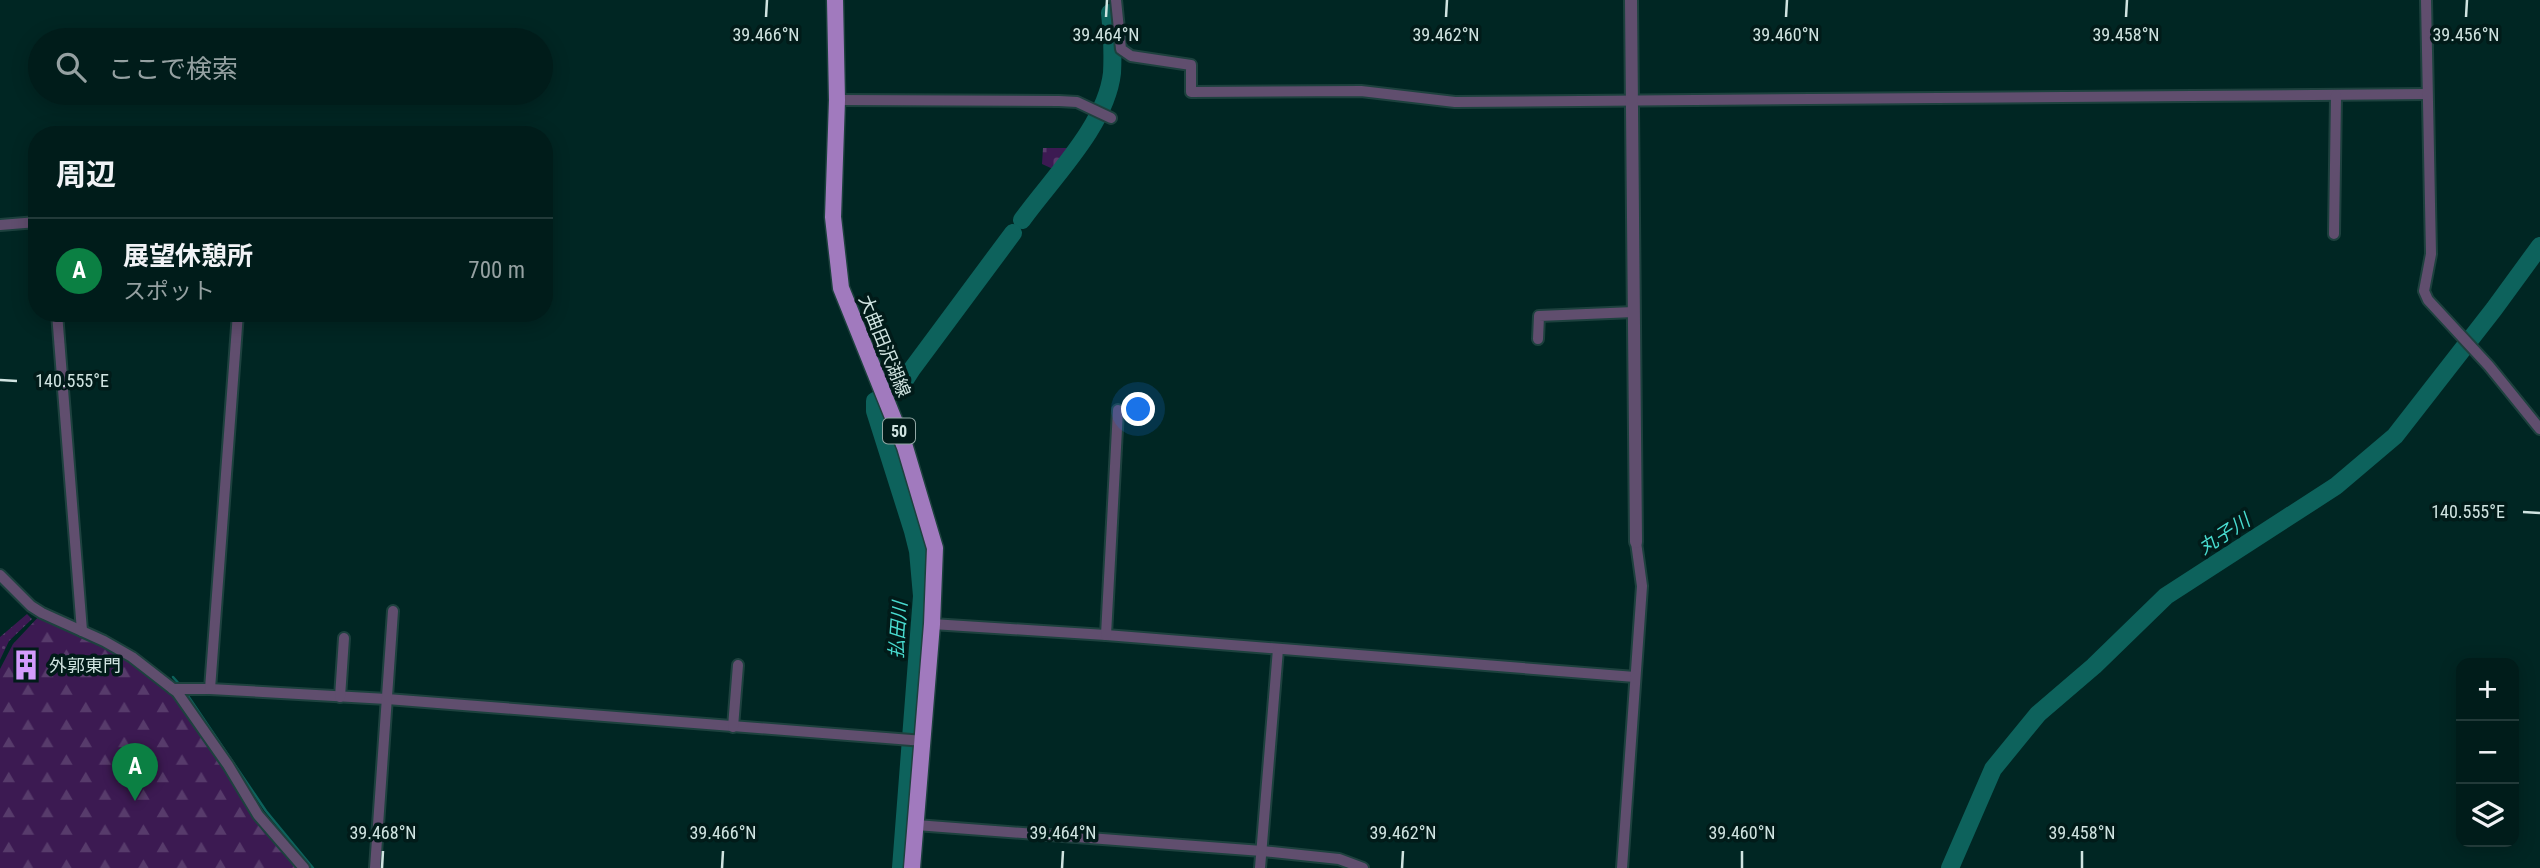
<!DOCTYPE html>
<html lang="ja">
<meta charset="utf-8">
<style>
:root{--surface:#001c1a;--page:#0e2927;--text:#f1f3f6;--muted:#95a1a2;--line:#223a39;--accent:#0b8043}
body{margin:0;font-family:"Roboto Condensed","Noto Sans JP",sans-serif;background:var(--page);color:var(--text)}
.controls{position:absolute;right:21px;bottom:21px;display:grid;overflow:hidden;border-radius:14px;box-shadow:0 4px 18px #0003}
.controls button{width:63px;height:63px;display:grid;place-items:center;padding:0;border:0;border-bottom:2px solid var(--line);background:var(--surface);color:var(--text);font:35px sans-serif}
.you{position:absolute;left:1139px;top:410px;width:24px;height:24px;margin:-18px;border:5px solid #fff;border-radius:50%;background:#1a73e8;box-shadow:0 0 0 10px #1a73e833}
.badge{display:grid;place-items:center;width:46px;height:46px;border-radius:50%;background:var(--accent);color:#fff;font-size:23px;font-weight:700}
.pin{position:absolute;translate:-50% -58px;filter:drop-shadow(0 2px 4px #0008)}
.pin::after{content:'';position:absolute;top:37px;width:24px;height:21px;background:inherit;clip-path:polygon(0 0,100% 0,50% 100%)}
.list{margin:0;padding:0;list-style:none}
h2{display:flex;justify-content:space-between;align-items:center;height:91px;margin:0;padding:0 28px;font-size:30px}
h2 small{font-size:23px;font-weight:400;color:var(--muted)}
.list li{display:grid;grid-template-columns:46px 1fr auto;gap:21px;align-items:center;box-sizing:border-box;height:105px;padding:0 28px;border-top:2px solid var(--line)}
.list b{display:block;font-size:26px;white-space:nowrap}
.list p{margin:0;font-size:23px;white-space:nowrap;color:var(--muted)}
.list em{font-size:23px;font-style:normal;color:var(--muted)}
.icon{flex:none;width:38px;height:38px;fill:none;stroke:currentColor;stroke-width:2;stroke-linecap:round;stroke-linejoin:round}
.map{position:relative;flex:none;width:2540px;height:868px;overflow:hidden}
.search{position:absolute;background:var(--surface);box-shadow:0 4px 18px #0003;left:28px;top:28px;width:525px;height:77px;display:flex;align-items:center;gap:18px;box-sizing:border-box;padding:0 24px;border-radius:38px;color:var(--muted);font-size:26px}
.panel{position:absolute;background:var(--surface);box-shadow:0 4px 18px #0003;left:28px;top:126px;width:525px;height:196px;border-radius:28px}
.map>svg:first-child{display:block}
</style>
<div class="map">
<svg width="2540" height="868" viewBox="0 0 2540 868">
<defs>
<pattern id="grass-dots" width="8" height="8" patternUnits="userSpaceOnUse" patternTransform="scale(1.75)"><rect width="8" height="8" fill="#3c1a52"/><path d="M2 2h.1M6 6h.1" fill="none" stroke="#573b6b" stroke-width="1.8" stroke-linecap="round"/></pattern>
<pattern id="forest-firs" width="22" height="20" patternUnits="userSpaceOnUse" patternTransform="scale(1.75)"><rect width="22" height="20" fill="#3c1a52"/><path d="M5 1l3.5 6h-7zM16 11l3.5 6h-7z" fill="#573b6b"/></pattern>
<pattern id="cemetery-stones" width="16" height="16" patternUnits="userSpaceOnUse" patternTransform="scale(1.75)"><rect width="16" height="16" fill="#3c1a52"/><path d="M2 7V4a2 2 0 0 1 4 0v3zM10 15v-3a2 2 0 0 1 4 0v3z" fill="#573b6b"/></pattern>
</defs>
<rect width="100%" height="100%" fill="#002623"/>
<polygon fill="url(#grass-dots)" points="27,614 32,619 9,641 0,660 0,637"/>
<polygon fill="url(#forest-firs)" points="42,613 104,641 173,689 258,815 304,868 0,868 0,669 13,644"/>
<polygon fill="url(#cemetery-stones)" points="1043,148 1071,148 1053,169 1042,164"/>
<g fill="none" stroke-linecap="round" stroke-linejoin="round">
<g stroke="#0d625c" stroke-width="2.5">
<polyline points="173,677 180,685"/>
<polyline points="186,693 266,811 313,868"/>
</g>
<g stroke="#0d625c" stroke-width="18">
<path d="M 1022,220 C 1052,178 1106,126 1112,73 C 1113,54 1112,32 1110,13"/>
<polyline points="893,392 903,383 912,369 1013,233"/>
<polyline points="877,400 875,401 875,411 913,531 918,551 922,596 901,868"/>
<polyline points="1950,868 1993,769 2038,714 2094,666 2166,596 2336,486 2395,436 2494,309 2540,246"/>
</g>
<g stroke="#1d413e" stroke-width="14">
<g id="minor">
<polyline points="1116,0 1121,49 1131,56 1191,65 1191,92 1361,91 1455,102 2427,94"/>
<polyline points="2426,0 2431,254 2424,291 2428,300 2489,366 2540,429"/>
<polyline points="837,100 1059,101 1077,102 1111,118"/>
<polyline points="0,225 37,222"/>
<polyline points="2334,234 2336,95"/>
<polyline points="57,313 82,631"/>
<polyline points="1538,339 1539,316 1634,312"/>
<polyline points="0,575 31,606 42,613 104,641 132,657 177,692 228,765 258,815 304,868"/>
<polyline points="932,624 1106,635 1635,677"/>
<polyline points="1106,635 1118,410"/>
<polyline points="173,689 210,689 387,699 924,741"/>
<polyline points="210,689 238,313"/>
<polyline points="340,697 344,638"/>
<polyline points="733,727 738,665"/>
<polyline points="916,825 1262,851 1339,859 1363,868"/>
<polyline points="375,868 393,611"/>
<polyline points="1260,868 1278,649"/>
<polyline points="1622,868 1642,586 1636,542"/>
</g>
</g>
<g stroke="#1d413e" stroke-width="16">
<polyline id="tertiary" points="1631,0 1636,542"/>
</g>
<g stroke="#1d413e" stroke-width="19">
<polyline id="primary" points="835,0 837,100 833,217 841,288 905,447 935,548 932,624 912,868"/>
</g>
<use href="#minor" stroke="#604e6e" stroke-width="10"/>
<use href="#tertiary" stroke="#604e6e" stroke-width="12"/>
<use href="#primary" stroke="#a17abe" stroke-width="16"/>
</g>
<path fill="none" stroke="#d0e4e1" stroke-width="2.5" d="M 766,17 L 767,0M 1106,17 L 1107,0M 1446,17 L 1447,0M 1786,17 L 1787,0M 2126,17 L 2127,0M 2466,17 L 2467,0M 0,380 L 17,381M 2523,512 L 2540,513M 382,868 L 383,851M 722,868 L 723,851M 1062,868 L 1063,851M 1402,868 L 1403,851M 1742,868 L 1742,851M 2082,868 L 2082,851"/>
<defs>
<g id="building-bare" transform="scale(2.415)"><path d="M-4-6H4V6H1V3H-1V6H-4ZM-2.5-4.3h1.7v1.8h-1.7ZM.8-4.3h1.7v1.8H.8ZM-2.5-1h1.7V.8h-1.7ZM.8-1h1.7V.8H.8Z" fill="#d39cfc" stroke="#011b19" stroke-width="2.5" paint-order="stroke"/></g>
</defs>
<g fill-rule="evenodd">
<use href="#building-bare" x="26" y="665"/>
</g>
<g text-anchor="middle" dominant-baseline="central" stroke-width="7" stroke-linejoin="round" paint-order="stroke">
<rect fill="#011b19" stroke="#92a8a5" stroke-width="2" x="883" y="418.5" width="32" height="25" rx="5"/>
<g font-size="16" font-weight="bold" fill="#d0e4e1">
<text x="899" y="431">50</text>
</g>
<g font-size="18" fill="#d0e4e1" stroke="#011b19">
<text transform="translate(885 346) rotate(68)">大曲田沢湖線</text>
</g>
<g font-size="18" fill="#d0e4e1" stroke="#011b19" text-anchor="start">
<text x="49" y="665">外郭東門</text>
</g>
<g font-size="19" font-style="italic" fill="#48dbcf" stroke="#011b19">
<text transform="translate(2224 534) rotate(-33)">丸子川</text>
<text transform="translate(898 630) rotate(-86)">払田川</text>
</g>
</g>
<g font-size="18" text-anchor="middle" fill="#d0e4e1" stroke="#011b19" stroke-width="7" stroke-linejoin="round" paint-order="stroke">
<text x="766" y="41">39.466°N</text>
<text x="1106" y="41">39.464°N</text>
<text x="1446" y="41">39.462°N</text>
<text x="1786" y="41">39.460°N</text>
<text x="2126" y="41">39.458°N</text>
<text x="2466" y="41">39.456°N</text>
<text x="72" y="387">140.555°E</text>
<text x="2468" y="518">140.555°E</text>
<text x="383" y="839">39.468°N</text>
<text x="723" y="839">39.466°N</text>
<text x="1063" y="839">39.464°N</text>
<text x="1403" y="839">39.462°N</text>
<text x="1742" y="839">39.460°N</text>
<text x="2082" y="839">39.458°N</text>
</g>
</svg>
<div class="controls">
<button>+</button>
<button>−</button>
<button><svg class="icon" aria-label="layers" viewBox="0 0 24 24"><path d="M12 4l9 5-9 5-9-5zM3 14l9 5 9-5"/></svg></button>
</div>
<div class="you"></div>
<div class="pin badge" style="left:135px;top:801px">A</div>
<div class="search"><svg class="icon" aria-label="search" viewBox="0 0 24 24"><circle cx="10" cy="10" r="6"/><path d="M15 15l6 6"/></svg>ここで検索</div>
<section class="panel">
<h2>周辺<small></small></h2>
<ul class="list">
<li><span class="badge">A</span><div><b>展望休憩所</b><p>スポット</p></div><em>700 m</em></li>
</ul>
</section>
</div>
